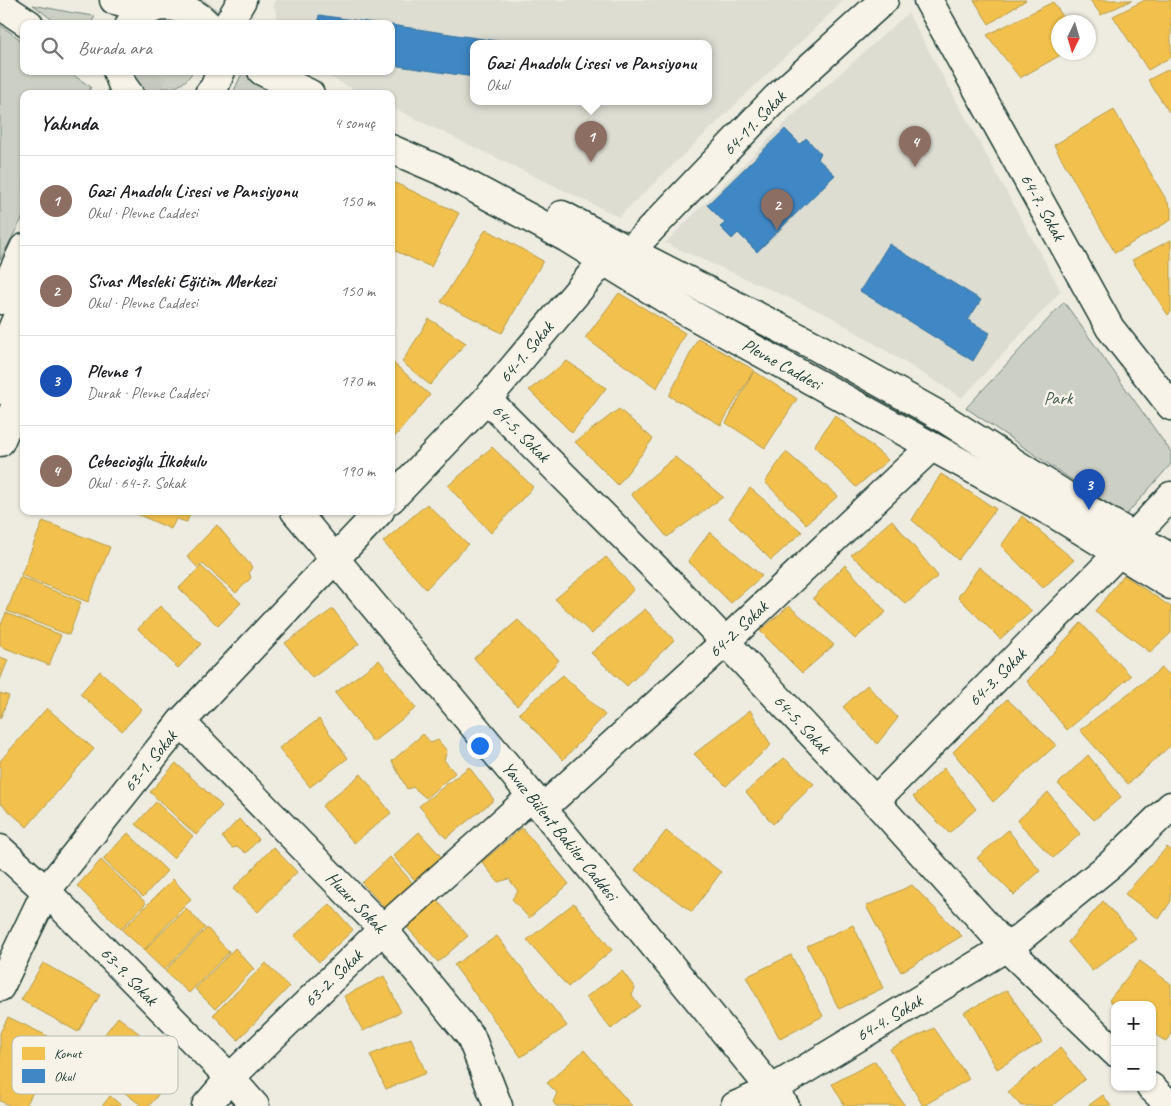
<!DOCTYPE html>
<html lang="tr">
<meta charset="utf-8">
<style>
:root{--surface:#fff;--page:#f2f2f2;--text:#202124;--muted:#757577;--line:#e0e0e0;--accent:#b45309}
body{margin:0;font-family:Caveat,sans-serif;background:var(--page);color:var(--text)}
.controls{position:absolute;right:15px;bottom:15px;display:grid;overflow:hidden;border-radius:10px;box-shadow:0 1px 4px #0004}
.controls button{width:45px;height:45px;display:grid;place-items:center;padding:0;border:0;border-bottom:1px solid var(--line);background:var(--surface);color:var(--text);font:25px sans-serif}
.compass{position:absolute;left:1051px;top:15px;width:45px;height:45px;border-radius:50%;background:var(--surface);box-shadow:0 1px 4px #0004;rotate:185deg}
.you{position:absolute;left:479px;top:745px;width:18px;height:18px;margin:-12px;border:4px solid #fff;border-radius:50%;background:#1a73e8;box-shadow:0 0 0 8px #1a73e833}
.badge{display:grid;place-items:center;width:32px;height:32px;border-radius:50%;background:var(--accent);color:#fff;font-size:16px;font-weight:700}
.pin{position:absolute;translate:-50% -41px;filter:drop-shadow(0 1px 2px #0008)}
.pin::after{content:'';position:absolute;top:26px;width:18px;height:15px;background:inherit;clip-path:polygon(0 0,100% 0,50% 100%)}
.popup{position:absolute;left:470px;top:40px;width:242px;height:65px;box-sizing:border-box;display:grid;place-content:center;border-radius:10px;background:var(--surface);filter:drop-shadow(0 1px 4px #0005);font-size:16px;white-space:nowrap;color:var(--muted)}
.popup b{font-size:19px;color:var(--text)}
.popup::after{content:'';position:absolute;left:50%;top:100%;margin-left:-10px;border:10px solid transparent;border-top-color:var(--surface)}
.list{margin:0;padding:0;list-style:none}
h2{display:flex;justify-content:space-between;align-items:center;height:65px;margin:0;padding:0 20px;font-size:21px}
h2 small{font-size:16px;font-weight:400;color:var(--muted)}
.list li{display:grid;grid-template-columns:32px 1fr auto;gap:15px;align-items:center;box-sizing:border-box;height:90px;padding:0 20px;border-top:1px solid var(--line)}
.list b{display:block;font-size:19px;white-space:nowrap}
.list p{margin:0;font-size:16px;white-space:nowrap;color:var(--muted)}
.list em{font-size:16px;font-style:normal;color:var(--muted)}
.icon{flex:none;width:28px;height:28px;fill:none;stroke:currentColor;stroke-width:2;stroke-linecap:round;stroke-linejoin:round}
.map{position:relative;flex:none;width:1171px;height:1106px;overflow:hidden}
.search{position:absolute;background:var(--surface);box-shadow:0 1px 4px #0004;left:20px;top:20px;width:375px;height:55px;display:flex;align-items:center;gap:12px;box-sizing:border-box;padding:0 18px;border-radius:10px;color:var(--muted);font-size:19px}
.panel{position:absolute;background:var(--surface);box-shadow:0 1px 4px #0004;left:20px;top:90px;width:375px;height:425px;border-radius:10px}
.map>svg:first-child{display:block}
</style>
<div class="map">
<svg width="1171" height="1106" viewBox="0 0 1171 1106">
<rect width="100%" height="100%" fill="#eeece1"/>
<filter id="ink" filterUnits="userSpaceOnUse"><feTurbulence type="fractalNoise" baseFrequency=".02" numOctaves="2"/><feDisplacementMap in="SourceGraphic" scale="10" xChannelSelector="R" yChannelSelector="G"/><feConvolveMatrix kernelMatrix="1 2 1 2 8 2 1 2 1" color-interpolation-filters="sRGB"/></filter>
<g filter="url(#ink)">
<g fill="#ddddd2" fill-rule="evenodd">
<path d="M 277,0 L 844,0 L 619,217 L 391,107 L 391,94 L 364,94 L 317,71 L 391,71 L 391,24 L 279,24 L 273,3 ZM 474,43 L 708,43 L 708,101 L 474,101 Z"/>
<polygon points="908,13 1061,291 962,398 830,316 665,243 790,118"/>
</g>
<g fill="#cccfc4" stroke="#76867c">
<polygon points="33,5 74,13 95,16 91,24 58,24"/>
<polygon points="0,25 24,42 24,71 67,71 91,87 87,94 24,94 24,215 0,260"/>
<path d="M 140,71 L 193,71 C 181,94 152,94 140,71 Z"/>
<polygon points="243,71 284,94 233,93"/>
<polygon points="1064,302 1171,452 1171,464 1125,516 966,408"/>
</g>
<g fill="#f2c14e" stroke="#b39946">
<polygon points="974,0 1026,0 989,24"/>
<polygon points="1090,0 1132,0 1101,15"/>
<polygon points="1145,0 1171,0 1171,57 1148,70 1113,16"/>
<polygon points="1053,2 1067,22 1058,22 1058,52 1066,52 1020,78 987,35"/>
<polygon points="1171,68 1171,115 1148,80"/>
<polygon points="1114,110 1171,208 1171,220 1115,253 1054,145"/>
<polygon points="391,181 459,213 431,267 391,249"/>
<polygon points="486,229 543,261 502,333 441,302"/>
<polygon points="1171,240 1171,312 1168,315 1132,260"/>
<polygon points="619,293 685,333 657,388 585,338"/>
<polygon points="429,319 466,343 430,385 402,362"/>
<polygon points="698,338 754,370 721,425 669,396"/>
<polygon points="391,361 430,395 392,440 391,439"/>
<polygon points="567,361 606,388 572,433 529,390"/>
<polygon points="754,371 797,399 765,448 726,423"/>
<polygon points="619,409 653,439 618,485 575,442"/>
<polygon points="835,415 888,460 856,487 814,446"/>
<polygon points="492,447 533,487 491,533 448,486"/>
<polygon points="786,452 838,496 806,524 765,482"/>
<polygon points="675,457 723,497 667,537 631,494"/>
<polygon points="941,474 996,509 958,560 912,520"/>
<polygon points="750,488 802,532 771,560 729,518"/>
<polygon points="427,504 468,544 426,589 383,542"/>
<polygon points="130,511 191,511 187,522 176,519 171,529"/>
<polygon points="1022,516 1074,560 1043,588 1001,546"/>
<polygon points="892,520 938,576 906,604 851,555"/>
<polygon points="43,521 110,547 88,602 21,575"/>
<polygon points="217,525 252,567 249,572 251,578 236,593 203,564 197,567 187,556"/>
<polygon points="710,532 762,576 731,603 688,561"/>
<polygon points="606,557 634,589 592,634 555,599"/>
<polygon points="845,565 886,612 855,639 813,598"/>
<polygon points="201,566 241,603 218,626 179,588"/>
<polygon points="979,567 1032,611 1000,639 958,597"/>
<polygon points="1124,575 1171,607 1171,633 1150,652 1095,611"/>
<polygon points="20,577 81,602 69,635 7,611"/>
<polygon points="160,606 201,644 178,668 138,629"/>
<polygon points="789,606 834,645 802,673 760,631"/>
<polygon points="333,609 359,644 312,678 285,643"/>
<polygon points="645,609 674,640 627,686 591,653"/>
<polygon points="6,613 61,635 49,665 0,646 0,627"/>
<polygon points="518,620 559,660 517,706 474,658"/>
<polygon points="1081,623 1131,676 1067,730 1027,681"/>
<polygon points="0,657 8,660 0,680"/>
<polygon points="379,660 416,708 373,742 335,693"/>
<polygon points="1162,668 1171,676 1171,745 1128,784 1080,730"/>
<polygon points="100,671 142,709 122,731 80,694"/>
<polygon points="563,675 605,715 563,760 519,713"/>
<polygon points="867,685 898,718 877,744 843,707"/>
<polygon points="0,693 9,696 0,719"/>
<polygon points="1007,699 1056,745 993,802 953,752"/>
<polygon points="47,708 94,749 27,827 0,803 0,761"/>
<polygon points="750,710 771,745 726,786 694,754"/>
<polygon points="319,719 348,758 310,787 279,748"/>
<polygon points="423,734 431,743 438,740 447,751 444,760 455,773 426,798 413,787 407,789 392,761"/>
<polygon points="1088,755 1121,797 1094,820 1058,784"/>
<polygon points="784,758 814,784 773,824 746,792"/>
<polygon points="176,763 222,806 196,835 150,792"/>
<polygon points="469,767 494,800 446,838 419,806"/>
<polygon points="944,768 976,809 949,833 913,797"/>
<polygon points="361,774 391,813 354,843 322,806"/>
<polygon points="1048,792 1080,834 1053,858 1017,821"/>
<polygon points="156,802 193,836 173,858 136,824"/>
<polygon points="239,819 259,839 246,853 238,847 232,848 222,837"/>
<polygon points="522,828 569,884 529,918 512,899 518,891 509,879 498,882 482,862"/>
<polygon points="1008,830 1040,871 1014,895 977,858"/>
<polygon points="666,831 721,872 692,912 635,870"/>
<polygon points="419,832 448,864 422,888 393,856"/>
<polygon points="128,833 167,871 143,897 103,859"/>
<polygon points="273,847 297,872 258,912 233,889"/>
<polygon points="1167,847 1171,850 1171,901 1159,919 1125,894"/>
<polygon points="390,857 418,889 391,914 362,883"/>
<polygon points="101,860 146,903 121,929 77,886"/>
<polygon points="173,879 191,899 144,950 122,930"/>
<polygon points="912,885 962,936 901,972 866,906"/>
<polygon points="436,899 468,936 438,962 405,925"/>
<polygon points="1103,901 1136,938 1092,971 1068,942"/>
<polygon points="574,903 612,950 568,987 527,940"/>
<polygon points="330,904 353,930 319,962 294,936"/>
<polygon points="186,908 205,928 164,970 144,951"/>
<polygon points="853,925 883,988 839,1009 807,946"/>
<polygon points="207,928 229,952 189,993 165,971"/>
<polygon points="497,936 567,1026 521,1057 454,965"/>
<polygon points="235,948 254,969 215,1009 195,989"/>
<polygon points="791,955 823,1016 780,1039 746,977"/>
<polygon points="1140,961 1171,984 1171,1035 1166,1042 1152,1032 1152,1005 1115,1005 1109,1000"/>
<polygon points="43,963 100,995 78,1032 21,1000"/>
<polygon points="266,963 289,987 238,1040 213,1015"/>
<polygon points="622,971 635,988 632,995 640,1006 611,1029 586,997"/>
<polygon points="384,976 401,1012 363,1031 344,996"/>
<polygon points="1007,990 1042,1042 997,1069 964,1012"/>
<polygon points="8,1017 58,1041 26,1106 11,1106 0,1101 0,1033"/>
<polygon points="118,1017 150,1042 144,1053 173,1076 149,1106 142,1106 84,1061"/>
<polygon points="934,1028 969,1079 923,1106 890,1049"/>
<polygon points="411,1038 426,1073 386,1089 370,1055"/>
<polygon points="1060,1048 1085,1079 1052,1106 1021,1106 1008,1092"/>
<polygon points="584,1050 632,1106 556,1106 553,1102 557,1093 547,1083"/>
<polygon points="875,1061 905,1106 845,1106 832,1084"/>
<polygon points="1103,1095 1111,1106 1088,1106"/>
<polygon points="110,1096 122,1106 102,1106"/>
</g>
<g fill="#3f88c5" stroke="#35729a">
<polygon points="319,15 381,24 318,24"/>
<polygon points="391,25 503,42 503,43 474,43 474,77 391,65"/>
<polygon points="785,129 800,144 806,138 821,154 817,158 835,175 757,252 738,233 732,239 720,227 725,223 707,205"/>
<polygon points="889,244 981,300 968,320 990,333 973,361 860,291"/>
</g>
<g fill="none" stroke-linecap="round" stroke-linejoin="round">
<g stroke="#c5c9be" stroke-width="28" stroke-dasharray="28 14" stroke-linecap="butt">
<polyline points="190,24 208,0"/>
<polyline points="139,94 156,71"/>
</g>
<g stroke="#1f3d34" stroke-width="31">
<g id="minor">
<polyline points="928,0 1110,328 1171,406"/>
<polyline points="262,71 310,94"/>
<polyline points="391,149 442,171 567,238 687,312 1058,516 1171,585"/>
<polyline points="562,215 630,251 815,346 942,417 1089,510 1171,558"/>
<polyline points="630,251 776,98 884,0"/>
<polyline points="487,399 668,581 875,801 1006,947 1115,1052"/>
<polyline points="391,499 487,399 603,261 612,246"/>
<polyline points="295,511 532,796 785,1106"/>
<polyline points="1135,535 1171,496"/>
<polyline points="181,722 383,929 471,1037 498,1106"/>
<polyline points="875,801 1119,553"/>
<polyline points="543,808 725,642 931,447"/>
<polyline points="0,849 46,891 230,1078 255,1106"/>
<polyline points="0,987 46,891 181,722 380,511"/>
<polyline points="1151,1087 1171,1106"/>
<polyline points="206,1106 230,1078 383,929 532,796"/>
<polyline points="735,1106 771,1090 1018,940 1111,864 1171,806"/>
</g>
</g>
<g stroke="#1f3d34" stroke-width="31">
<g id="major">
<polyline points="114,0 152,9"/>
<polyline points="0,5 29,24"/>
<path d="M 130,24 C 136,18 144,11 153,8 C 172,3 194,10 207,24"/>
<polyline points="228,24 242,0"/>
<polyline points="117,71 123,86 129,94"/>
<polyline points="209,94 214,88 221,71"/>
<polyline points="0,300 24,248"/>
<polyline points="0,358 24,301"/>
<polyline points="0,390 21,341"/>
<polyline points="0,442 24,386"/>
</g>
</g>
<use href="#minor" stroke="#f7f3e8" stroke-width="28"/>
<use href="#major" stroke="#f7f3e8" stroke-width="28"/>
</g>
</g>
<g text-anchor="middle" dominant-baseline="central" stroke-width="5" stroke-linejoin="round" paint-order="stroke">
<g font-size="18" fill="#1f3d34" stroke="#f7f3e8">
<text transform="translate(754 123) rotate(-46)">64-11. Sokak</text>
<text transform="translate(1043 207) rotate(61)">64-7. Sokak</text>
<text transform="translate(526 352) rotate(-50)">64-1. Sokak</text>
<text transform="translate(782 364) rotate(29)">Plevne Caddesi</text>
<text transform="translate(521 433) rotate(45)">64-5. Sokak</text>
<text transform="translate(738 629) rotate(-43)">64-2. Sokak</text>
<text transform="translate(997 677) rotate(-45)">64-3. Sokak</text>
<text transform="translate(802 724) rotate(47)">64-5. Sokak</text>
<text transform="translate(150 761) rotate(-51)">63-1. Sokak</text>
<text transform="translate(560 831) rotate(51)">Yavuz Bülent Bakiler Caddesi</text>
<text transform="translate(356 902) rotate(46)">Huzur Sokak</text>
<text transform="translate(129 976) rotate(46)">63-9. Sokak</text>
<text transform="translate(333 978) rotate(-44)">63-2. Sokak</text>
<text transform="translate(889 1018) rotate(-31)">64-4. Sokak</text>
</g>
<g font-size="18" fill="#425a51" stroke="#f7f3e8">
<text x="1058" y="398">Park</text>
</g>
</g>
<rect x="12" y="1036" width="166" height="58" rx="8" fill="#f7f3e8" stroke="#b6bcb2" stroke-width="1"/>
<rect x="22" y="1047" width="23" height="13" fill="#f2c14e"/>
<rect x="22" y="1069" width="23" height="14" fill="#3f88c5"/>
<g font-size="14" fill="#1f3d34">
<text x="54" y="1058">Konut</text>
<text x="54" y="1081">Okul</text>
</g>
</svg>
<div class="controls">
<button>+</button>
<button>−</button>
</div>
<svg class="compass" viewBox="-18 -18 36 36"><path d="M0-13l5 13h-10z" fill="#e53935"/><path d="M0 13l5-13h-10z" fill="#757577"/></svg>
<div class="you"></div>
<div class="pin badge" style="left:591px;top:162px;background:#8d6e63">1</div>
<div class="popup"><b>Gazi Anadolu Lisesi ve Pansiyonu</b>Okul</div>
<div class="pin badge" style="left:777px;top:230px;background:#8d6e63">2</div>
<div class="pin badge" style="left:1089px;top:510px;background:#1a4fb4">3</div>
<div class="pin badge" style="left:915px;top:167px;background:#8d6e63">4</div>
<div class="search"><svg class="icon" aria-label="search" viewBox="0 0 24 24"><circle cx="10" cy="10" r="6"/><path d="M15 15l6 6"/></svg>Burada ara</div>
<section class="panel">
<h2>Yakında<small>4 sonuç</small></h2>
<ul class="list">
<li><span class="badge" style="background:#8d6e63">1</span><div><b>Gazi Anadolu Lisesi ve Pansiyonu</b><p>Okul · Plevne Caddesi</p></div><em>150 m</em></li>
<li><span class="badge" style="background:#8d6e63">2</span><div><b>Sivas Mesleki Eğitim Merkezi</b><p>Okul · Plevne Caddesi</p></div><em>150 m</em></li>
<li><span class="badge" style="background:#1a4fb4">3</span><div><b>Plevne 1</b><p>Durak · Plevne Caddesi</p></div><em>170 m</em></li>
<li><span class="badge" style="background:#8d6e63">4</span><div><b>Cebecioğlu İlkokulu</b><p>Okul · 64-7. Sokak</p></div><em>190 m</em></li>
</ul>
</section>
</div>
